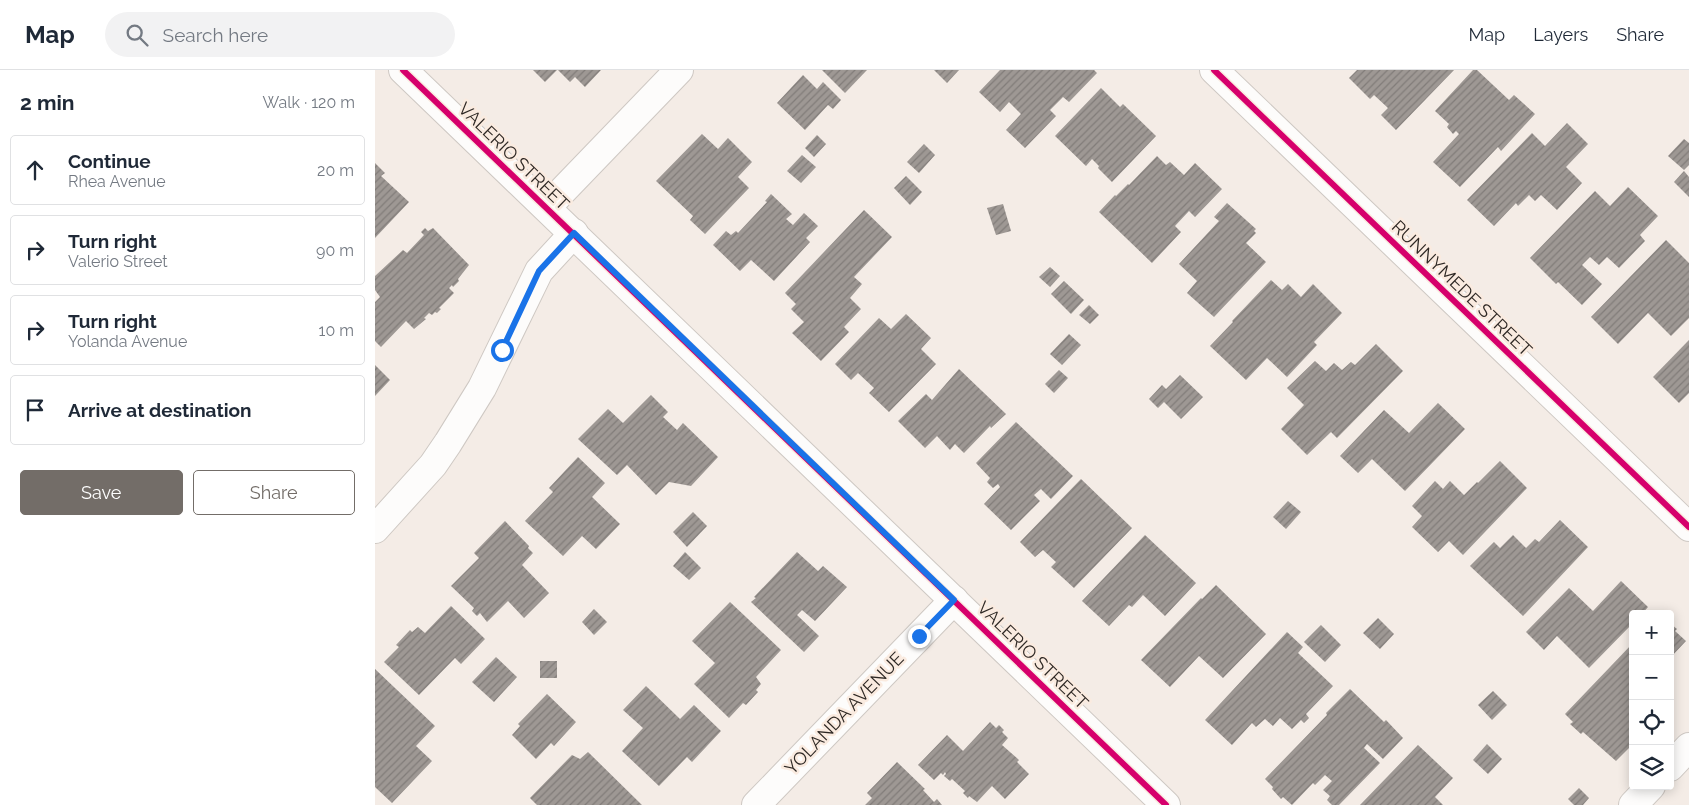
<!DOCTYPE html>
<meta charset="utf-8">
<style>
:root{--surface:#fff;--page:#f2f2f3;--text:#1f2937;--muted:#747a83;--line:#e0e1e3;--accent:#736d68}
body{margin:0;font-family:Raleway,sans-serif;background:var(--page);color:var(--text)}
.controls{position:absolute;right:15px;bottom:15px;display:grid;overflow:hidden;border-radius:5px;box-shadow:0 2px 12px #0003}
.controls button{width:45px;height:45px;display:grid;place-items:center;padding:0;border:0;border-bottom:1px solid var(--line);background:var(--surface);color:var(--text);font:25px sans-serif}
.stop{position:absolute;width:15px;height:15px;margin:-11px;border:4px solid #1a73e8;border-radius:50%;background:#fff}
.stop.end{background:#1a73e8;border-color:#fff;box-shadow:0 1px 5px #0008}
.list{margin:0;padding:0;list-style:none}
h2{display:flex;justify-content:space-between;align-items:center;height:65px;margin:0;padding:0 20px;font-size:21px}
h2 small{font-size:16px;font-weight:400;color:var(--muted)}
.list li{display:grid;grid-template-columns:32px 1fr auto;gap:15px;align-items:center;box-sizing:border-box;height:70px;margin:0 10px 10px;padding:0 10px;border:1px solid var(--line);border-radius:5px}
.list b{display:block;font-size:19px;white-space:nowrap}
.list p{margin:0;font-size:16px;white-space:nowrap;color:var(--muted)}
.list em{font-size:16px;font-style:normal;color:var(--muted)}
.actions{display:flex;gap:10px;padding:15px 20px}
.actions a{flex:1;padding:11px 0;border:1px solid var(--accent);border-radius:5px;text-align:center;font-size:18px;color:var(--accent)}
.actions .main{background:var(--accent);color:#fff}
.icon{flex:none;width:28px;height:28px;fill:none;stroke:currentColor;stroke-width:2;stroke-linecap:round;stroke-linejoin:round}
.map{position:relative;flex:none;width:1314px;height:735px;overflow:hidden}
header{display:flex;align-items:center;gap:30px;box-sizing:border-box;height:70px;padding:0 25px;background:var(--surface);border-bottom:1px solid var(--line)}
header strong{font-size:24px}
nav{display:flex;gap:28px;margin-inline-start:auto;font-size:18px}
.search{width:350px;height:45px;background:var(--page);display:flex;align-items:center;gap:12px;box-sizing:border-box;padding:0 18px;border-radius:28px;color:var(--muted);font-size:19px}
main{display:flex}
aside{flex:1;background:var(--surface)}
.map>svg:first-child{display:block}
</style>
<header>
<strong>Map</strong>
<div class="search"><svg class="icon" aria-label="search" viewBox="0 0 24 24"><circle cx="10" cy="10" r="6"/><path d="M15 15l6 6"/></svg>Search here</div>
<nav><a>Map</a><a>Layers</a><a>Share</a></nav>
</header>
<main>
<aside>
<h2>2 min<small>Walk · 120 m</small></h2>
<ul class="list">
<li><svg class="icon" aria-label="ahead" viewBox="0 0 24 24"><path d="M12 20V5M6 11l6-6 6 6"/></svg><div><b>Continue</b><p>Rhea Avenue</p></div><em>20 m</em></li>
<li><svg class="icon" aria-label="right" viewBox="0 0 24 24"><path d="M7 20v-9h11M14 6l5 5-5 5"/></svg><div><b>Turn right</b><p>Valerio Street</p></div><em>90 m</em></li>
<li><svg class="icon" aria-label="right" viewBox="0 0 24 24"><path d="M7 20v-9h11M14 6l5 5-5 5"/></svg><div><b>Turn right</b><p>Yolanda Avenue</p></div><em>10 m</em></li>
<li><svg class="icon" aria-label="arrive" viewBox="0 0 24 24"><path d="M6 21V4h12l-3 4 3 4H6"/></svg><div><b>Arrive at destination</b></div></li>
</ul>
<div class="actions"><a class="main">Save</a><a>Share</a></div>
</aside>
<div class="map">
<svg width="1314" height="735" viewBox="0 0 1314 735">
<defs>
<pattern id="building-hatch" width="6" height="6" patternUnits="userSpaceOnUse" patternTransform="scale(1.25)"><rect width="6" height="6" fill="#9e9894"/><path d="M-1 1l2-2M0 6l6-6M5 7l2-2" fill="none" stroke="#817c79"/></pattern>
</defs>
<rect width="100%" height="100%" fill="#f4ece6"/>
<g fill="url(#building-hatch)">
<polygon points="158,0 182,0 170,12"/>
<polygon points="183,0 226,0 210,17 200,7 195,12"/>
<polygon points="447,0 492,0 470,23"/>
<polygon points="559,0 584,0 572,13"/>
<polygon points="625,0 719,0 722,3 694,32 688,27 675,40 681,46 650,78 631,60 646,44 634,32 625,42 604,22"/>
<polygon points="982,0 1079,0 1021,60 1006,45 1013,38 999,25 995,29 974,8"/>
<polygon points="1098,0 1102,0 1134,30 1139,25 1160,44 1126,81 1123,77 1085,117 1058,92 1084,64 1081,61 1078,64 1072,57 1074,54 1060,41"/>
<polygon points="428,5 442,19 448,12 466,30 458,39 453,35 430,60 402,33"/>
<polygon points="726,18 745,37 748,34 781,66 737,112 723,98 724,96 717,89 711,96 680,66"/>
<polygon points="1192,53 1213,74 1191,97 1207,113 1182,140 1166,125 1160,131 1154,125 1143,136 1141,133 1119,156 1092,130 1157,63 1170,76"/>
<polygon points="327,64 343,79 353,68 377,92 363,107 374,118 330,164 315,150 318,146 281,111"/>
<polygon points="442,65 451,74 439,87 430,78"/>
<polygon points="1309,69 1314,73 1314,95 1309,100 1293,86"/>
<polygon points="549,74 560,85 544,103 532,92"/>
<polygon points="427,85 441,97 426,113 412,101"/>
<polygon points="782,86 791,95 795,92 809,105 820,93 847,119 820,147 814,141 800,156 806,162 777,193 724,142 740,125 741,126 753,114 754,115"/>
<polygon points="0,93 10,103 6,106 34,132 0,168"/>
<polygon points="1309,101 1314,107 1314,127 1299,112"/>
<polygon points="531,106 547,122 535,135 519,118"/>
<polygon points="1253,117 1283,146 1265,165 1270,171 1244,198 1232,187 1224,195 1215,187 1207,195 1227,214 1207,235 1183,212 1181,214 1155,188 1220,121 1235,136"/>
<polygon points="396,124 417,144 411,149 418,155 429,143 443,156 431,168 435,172 399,211 376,190 365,201 338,175 351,161 356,165 361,161 363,163 392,132 390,131"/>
<polygon points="852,133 881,159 879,161 881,163 871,173 891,192 839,247 812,223 822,211 804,194 844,151 839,147"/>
<polygon points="628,134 636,161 621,165 612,138"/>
<polygon points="489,140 517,167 479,207 487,214 475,228 486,239 469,257 474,262 446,291 417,263 429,252 416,239 421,234 410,223"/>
<polygon points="50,158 53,161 58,158 94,195 83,209 84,211 78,217 77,215 74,218 79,223 64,238 66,239 62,243 60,242 57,245 54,243 49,248 51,249 39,259 31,251 6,277 0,271 0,232 5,227 0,220 0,206 28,180 32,183 49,165 46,162"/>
<polygon points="1291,170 1314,193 1314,248 1296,266 1273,243 1243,274 1216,247"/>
<polygon points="675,197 685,206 675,217 664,207"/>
<polygon points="896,210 907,220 913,214 926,227 938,214 967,243 939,272 942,275 912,307 892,288 871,310 835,276 858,252 857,251"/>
<polygon points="689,211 709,230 696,244 676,224"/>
<polygon points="714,235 724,245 715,254 704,245"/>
<polygon points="531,244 556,268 546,279 561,294 514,342 494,323 499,318 483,303 476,310 460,294 504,248 516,259"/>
<polygon points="694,264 706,275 687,295 675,284"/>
<polygon points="1314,270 1314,323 1304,333 1278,307"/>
<polygon points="1001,274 1028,301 962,368 956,362 932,385 906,359 929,335 912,318 940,291 951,301 959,293 967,300 976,292 980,295"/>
<polygon points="0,295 15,310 0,326"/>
<polygon points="584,299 631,344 616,358 615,356 589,383 580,374 575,380 562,366 550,378 523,351 551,324 557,330"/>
<polygon points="684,300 693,308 679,323 670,314"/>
<polygon points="805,305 828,327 806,349 789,332 783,338 774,329 787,315 791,319"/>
<polygon points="276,325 293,342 288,347 302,360 308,353 343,387 316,416 294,412 281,425 252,395 242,405 203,369 233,339 248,353"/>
<polygon points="1063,333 1090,359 1030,421 997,389 983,403 965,386 1009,340 1034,363"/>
<polygon points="641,352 698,406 676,429 666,419 659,425 665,431 636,460 609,434 625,417 623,414 618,418 612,412 615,408 601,393"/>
<polygon points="203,387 230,413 217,427 245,454 221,479 207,466 188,486 150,451 178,422 174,418"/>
<polygon points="1125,391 1152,418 1088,485 1074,471 1063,482 1037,457 1047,446 1037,436 1060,411 1068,419 1075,411 1089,425 1102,412 1103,413"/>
<polygon points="706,409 757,458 699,518 676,497 681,492 668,480 660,487 645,472"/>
<polygon points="913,431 926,442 911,459 898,447"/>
<polygon points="318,442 332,456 312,477 298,462"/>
<polygon points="1185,450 1213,477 1148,546 1095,496 1119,472 1125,478 1138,465 1151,478 1160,469 1164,472"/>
<polygon points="130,451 154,476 153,478 158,483 147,495 174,523 149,548 133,531 112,552 105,543 102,546 97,541 99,538 76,516 104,488 99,483"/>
<polygon points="770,465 821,513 790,546 768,525 757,537 754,535 734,556 707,531"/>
<polygon points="310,482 326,498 314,510 298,496"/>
<polygon points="422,482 443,501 448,496 472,517 440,551 427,540 422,545 444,566 429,582 376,532 381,528 379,527"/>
<polygon points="1246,511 1273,537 1267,544 1258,544 1258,553 1214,598 1182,566 1169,580 1151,562 1194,518 1218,541"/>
<polygon points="841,515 891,564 848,608 824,586 795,617 766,590 826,528 827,529"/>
<polygon points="355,532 406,580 381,607 386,614 381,620 383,622 371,635 368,633 354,648 319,614 340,593 317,571"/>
<polygon points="76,536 110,569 86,594 80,588 44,625 9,592 24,577 21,575 35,560 37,562 43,557 50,563"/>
<polygon points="219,539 232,552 219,565 207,552"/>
<polygon points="1003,548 1019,564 1005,579 988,563"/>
<polygon points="1296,554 1302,559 1300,561 1311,571 1295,588"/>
<polygon points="946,555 966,575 950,592 929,572"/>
<polygon points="912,562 928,577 923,583 958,616 931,644 934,648 929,653 926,650 917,659 905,648 898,656 890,649 881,657 877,653 857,675 830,650"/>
<polygon points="1258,573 1258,674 1241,691 1208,662 1206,664 1195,654 1198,652 1190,644"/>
<polygon points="121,587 142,607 119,632 97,612"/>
<rect x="165" y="591" width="17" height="17"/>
<polygon points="0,599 60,656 41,676 57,691 17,733 0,717"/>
<polygon points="271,616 305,649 319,635 346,661 317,692 312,687 284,716 247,681 268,658 248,640"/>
<polygon points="975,619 1009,652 1011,650 1028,668 1008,689 992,674 989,678 1005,693 964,735 957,735 952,730 955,726 948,720 957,711 950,705 940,715 938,713 917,735 908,727 906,729 897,719 898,717 890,709 952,645 951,643"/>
<polygon points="1118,621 1132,635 1117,650 1103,635"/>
<polygon points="172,624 201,652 179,676 176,673 161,689 137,665 145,656 143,654"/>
<polygon points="615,652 621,658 624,655 629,660 627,662 633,668 627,675 644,690 642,692 654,704 630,729 617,716 602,732 594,726 593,728 588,723 590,721 577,709 575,711 569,706 571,704 570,702 568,705 566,703 559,710 543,695 572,665 588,681"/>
<polygon points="1112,674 1127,689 1113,704 1098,690"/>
<polygon points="1043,675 1078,708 1060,727 1068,735 985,735"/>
<polygon points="213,682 267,735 162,735 155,728 197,685 205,689"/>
<polygon points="522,692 550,719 548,720 559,732 562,729 567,735 490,735 497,728 492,723"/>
<polygon points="1204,718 1214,728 1208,735 1199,735 1193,729"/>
</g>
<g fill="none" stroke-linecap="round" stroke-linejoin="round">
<g stroke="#cec8c3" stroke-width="30">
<g id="street">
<polyline points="839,0 1314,457"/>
<polyline points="172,137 304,0"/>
<polyline points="0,459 58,395 73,373 107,318 164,201 199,163"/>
<polyline points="1295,697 1314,677"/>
<polyline points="381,735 579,530"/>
<polyline points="1258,735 1276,716"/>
</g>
</g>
<g stroke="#cec8c3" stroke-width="30">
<polyline id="secondary" points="28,0 791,735"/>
</g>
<use href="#street" stroke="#fdfcfb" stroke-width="28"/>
<use href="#secondary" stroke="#fdfcfb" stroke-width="28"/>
<g stroke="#faebe0" stroke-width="9">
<g id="cycleway">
<polyline points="28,0 791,735"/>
<polyline points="839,0 1314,457"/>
</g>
</g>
<use href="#cycleway" stroke="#d6006c" stroke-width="6"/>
</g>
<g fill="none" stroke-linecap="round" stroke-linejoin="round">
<polyline stroke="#1a73e8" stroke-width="6" points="127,280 164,201 199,163 579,530 544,566"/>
</g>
<g text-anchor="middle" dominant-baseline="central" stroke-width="5" stroke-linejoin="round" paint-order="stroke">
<g font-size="18" fill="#2e2824" stroke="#faebe0">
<text transform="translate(139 86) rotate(44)">VALERIO STREET</text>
<text transform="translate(1087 218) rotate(44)">RUNNYMEDE STREET</text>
<text transform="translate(658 585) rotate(44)">VALERIO STREET</text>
<text transform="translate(469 643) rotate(-46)">YOLANDA AVENUE</text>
</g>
</g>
</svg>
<div class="controls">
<button>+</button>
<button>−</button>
<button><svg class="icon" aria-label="locate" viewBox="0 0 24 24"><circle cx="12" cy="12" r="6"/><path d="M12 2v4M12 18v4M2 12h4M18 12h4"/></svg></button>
<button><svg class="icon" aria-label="layers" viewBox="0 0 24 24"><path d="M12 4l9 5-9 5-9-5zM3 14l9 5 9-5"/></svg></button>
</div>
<div class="stop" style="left:127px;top:280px"></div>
<div class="stop end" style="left:544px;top:566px"></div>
</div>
</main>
